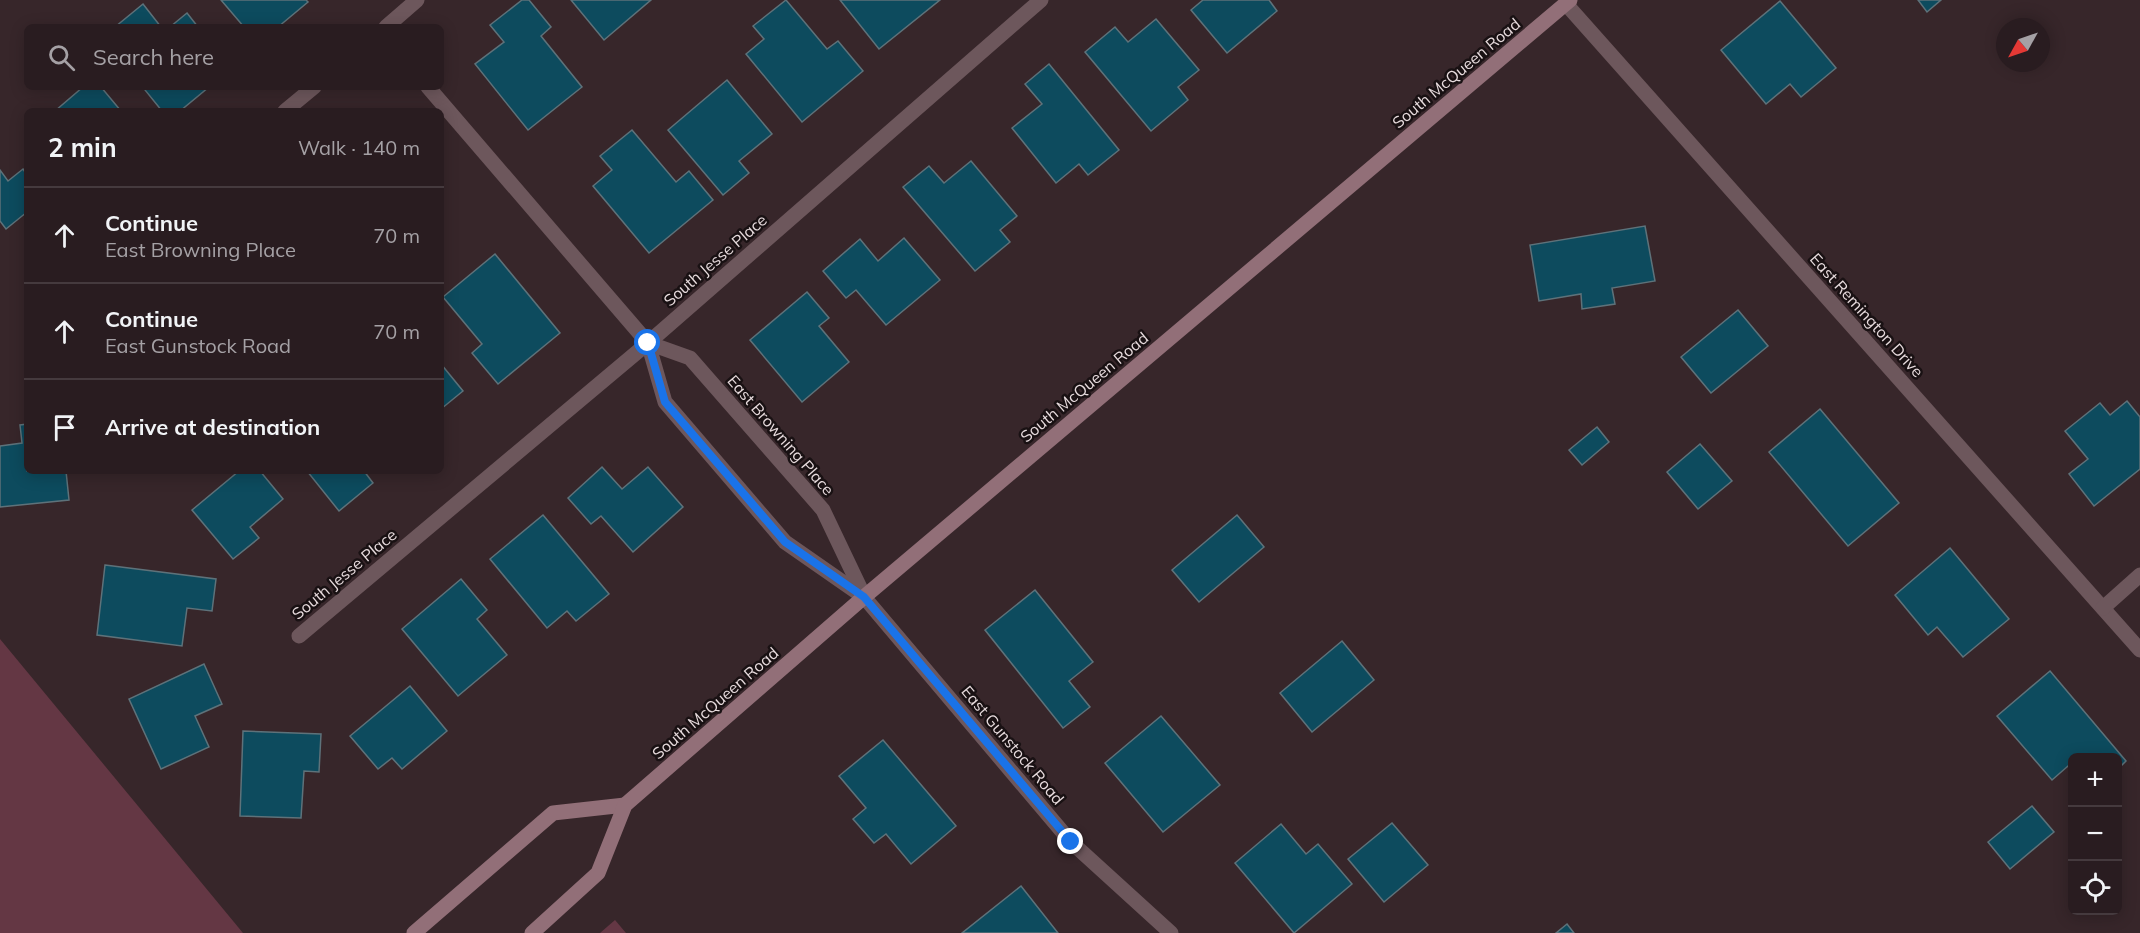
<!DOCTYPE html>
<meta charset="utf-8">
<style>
:root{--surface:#291c20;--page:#312529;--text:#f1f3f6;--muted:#a5a1a5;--line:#453a3e}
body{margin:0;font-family:Mulish,sans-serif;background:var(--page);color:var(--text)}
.controls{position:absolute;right:18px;bottom:18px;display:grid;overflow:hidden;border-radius:9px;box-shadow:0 3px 15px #0003}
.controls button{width:54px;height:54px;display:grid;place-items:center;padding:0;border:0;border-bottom:2px solid var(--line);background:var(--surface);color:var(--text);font:30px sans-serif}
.compass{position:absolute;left:1996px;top:18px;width:54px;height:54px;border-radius:50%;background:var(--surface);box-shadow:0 3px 15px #0003;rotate:230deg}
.stop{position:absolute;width:18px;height:18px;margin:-14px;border:4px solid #1a73e8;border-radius:50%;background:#fff}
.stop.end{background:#1a73e8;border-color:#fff;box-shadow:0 2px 6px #0008}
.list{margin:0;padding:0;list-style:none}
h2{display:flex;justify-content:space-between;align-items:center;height:78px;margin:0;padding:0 24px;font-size:26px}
h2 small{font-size:20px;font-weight:400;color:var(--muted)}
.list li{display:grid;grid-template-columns:39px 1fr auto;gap:18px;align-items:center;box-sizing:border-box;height:96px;padding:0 24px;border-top:2px solid var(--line)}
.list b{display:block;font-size:22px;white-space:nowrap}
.list p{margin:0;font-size:20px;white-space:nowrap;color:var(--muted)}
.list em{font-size:20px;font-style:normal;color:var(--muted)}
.icon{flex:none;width:33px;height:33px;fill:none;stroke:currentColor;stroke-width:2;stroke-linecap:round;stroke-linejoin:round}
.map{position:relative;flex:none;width:2140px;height:933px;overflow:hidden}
.search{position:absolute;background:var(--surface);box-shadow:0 3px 15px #0003;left:24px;top:24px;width:420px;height:66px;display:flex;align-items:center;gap:15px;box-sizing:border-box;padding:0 21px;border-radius:9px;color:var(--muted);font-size:22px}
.panel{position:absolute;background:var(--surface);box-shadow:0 3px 15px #0003;left:24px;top:108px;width:420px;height:366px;border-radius:9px}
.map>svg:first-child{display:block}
</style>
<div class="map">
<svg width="2140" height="933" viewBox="0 0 2140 933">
<rect width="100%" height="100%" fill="#37262a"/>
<g fill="#643744">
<polygon points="0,639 243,933 0,933"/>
<polygon points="615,920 626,933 600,933"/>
</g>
<g fill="#0d4b5e" stroke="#5e727a" stroke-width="1.5">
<polygon points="221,0 306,0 308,2 278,27 244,27"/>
<polygon points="522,0 529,0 551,27 541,36 582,87 528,130 475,64 504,42 490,25"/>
<polygon points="571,0 651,0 604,40"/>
<polygon points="786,0 827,49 838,41 863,71 802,122 746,54 764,39 753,26"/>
<polygon points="840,0 940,0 879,49"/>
<polygon points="1203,0 1269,0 1277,11 1227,53 1191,10"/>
<polygon points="1918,0 1941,0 1927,12"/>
<polygon points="1780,1 1836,68 1801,97 1790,84 1766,104 1721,50"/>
<polygon points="143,4 161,27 115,27"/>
<polygon points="187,13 198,27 170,27"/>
<polygon points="1156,19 1199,70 1178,87 1188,100 1151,131 1085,52 1115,27 1128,42"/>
<polygon points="1049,64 1119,150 1088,175 1079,164 1056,183 1012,128 1042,104 1025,84"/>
<polygon points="727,80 772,134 739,161 749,173 723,195 668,130"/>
<polygon points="83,87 101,87 121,111 55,111"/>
<polygon points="149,87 209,87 180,111 162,111 145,90"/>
<polygon points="632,130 676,182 689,171 713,200 649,253 593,186 612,170 600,156"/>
<polygon points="971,161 1017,216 1000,230 1010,242 975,271 903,187 929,166 944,183"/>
<polygon points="23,169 27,175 27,212 6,229 0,221 0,170 8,181"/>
<polygon points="1645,226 1655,281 1612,288 1615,304 1582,309 1581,294 1539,301 1530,245"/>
<polygon points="904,238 940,280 886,325 856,290 846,298 823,271 860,239 878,261"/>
<polygon points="495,254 560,333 498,384 472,353 482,344 443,297"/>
<polygon points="807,292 829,318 819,326 849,362 802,402 750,340"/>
<polygon points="1738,310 1768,346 1711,393 1681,357"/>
<polygon points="441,364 463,391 441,409"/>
<polygon points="2127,401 2140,417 2140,469 2094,506 2069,474 2088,459 2065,431 2100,403 2110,415"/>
<polygon points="1820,409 1899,503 1848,546 1769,452"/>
<polygon points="27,424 27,471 66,471 69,500 0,507 0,446 22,443 20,425"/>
<polygon points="1597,427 1609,442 1582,465 1569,450"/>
<polygon points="1700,444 1732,481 1698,509 1667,472"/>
<polygon points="602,467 622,489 648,467 683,507 633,552 601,516 591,524 568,498"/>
<polygon points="239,471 260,471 283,499 250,527 259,538 233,559 192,510"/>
<polygon points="307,471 364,471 373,483 339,511"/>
<polygon points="543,515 609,594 576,621 567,611 547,628 490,559"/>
<polygon points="1237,515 1264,547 1199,602 1172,570"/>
<polygon points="1950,548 2009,619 1963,657 1937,627 1928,635 1895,595"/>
<polygon points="105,565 216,579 212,611 187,608 182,646 97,635"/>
<polygon points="461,579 487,610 477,619 507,655 458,696 402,629"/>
<polygon points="1035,590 1093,662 1069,681 1090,707 1063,728 985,630"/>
<polygon points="1342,641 1374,680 1312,732 1280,693"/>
<polygon points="204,664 222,704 195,716 209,747 161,769 129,699"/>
<polygon points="2050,671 2126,761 2118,769 2118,758 2072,758 2072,771 2068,766 2052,780 1997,716"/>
<polygon points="410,686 447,731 402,769 392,758 378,769 350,736"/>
<polygon points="1161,716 1220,785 1163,832 1105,763"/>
<polygon points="243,731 321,734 319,772 304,771 301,818 240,816"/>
<polygon points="883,740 956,826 911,864 886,834 874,843 853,819 866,808 839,776"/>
<polygon points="2032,806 2054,832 2010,869 1988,842"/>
<polygon points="1392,823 1428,865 1384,902 1348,859"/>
<polygon points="1281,824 1306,854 1318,844 1352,884 1294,933 1235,863"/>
<polygon points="1021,886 1058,933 962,933"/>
<polygon points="1567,924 1574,933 1556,933"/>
</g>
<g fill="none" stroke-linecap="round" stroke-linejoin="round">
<g stroke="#6d575c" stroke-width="15">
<polyline points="1566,4 2140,650"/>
<polyline points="386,27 417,0"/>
<polyline points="428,87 648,343 665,402 785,542 864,597 1071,842 1171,933"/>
<polyline points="285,111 314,87"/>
<polyline points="648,343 690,358 823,510 863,594"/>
<polyline points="2103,608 2140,575"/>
<polyline points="299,636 648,343 1041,0"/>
</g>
<g stroke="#926f78" stroke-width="15">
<polyline points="414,933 553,813 625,805"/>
<polyline points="532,933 598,873 625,805 864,597 1570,0"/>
</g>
</g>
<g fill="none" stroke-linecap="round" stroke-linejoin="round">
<polyline stroke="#1a73e8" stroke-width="8" points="648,343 665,402 785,542 864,597 1071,842"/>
</g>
<g text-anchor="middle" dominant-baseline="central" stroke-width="5" stroke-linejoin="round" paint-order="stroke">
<g font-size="16" fill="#e8dcde" stroke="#191113">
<text transform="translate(1456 73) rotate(-40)">South McQueen Road</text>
<text transform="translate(715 260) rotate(-41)">South Jesse Place</text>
<text transform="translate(1867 315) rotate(48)">East Remington Drive</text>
<text transform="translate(1084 387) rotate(-40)">South McQueen Road</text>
<text transform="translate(781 435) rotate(49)">East Browning Place</text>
<text transform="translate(344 574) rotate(-40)">South Jesse Place</text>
<text transform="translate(715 703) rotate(-41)">South McQueen Road</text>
<text transform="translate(1013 745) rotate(50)">East Gunstock Road</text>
</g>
</g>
</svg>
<div class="controls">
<button>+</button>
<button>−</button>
<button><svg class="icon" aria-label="locate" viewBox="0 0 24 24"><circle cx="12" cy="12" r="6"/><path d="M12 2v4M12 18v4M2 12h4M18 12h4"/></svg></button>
</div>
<svg class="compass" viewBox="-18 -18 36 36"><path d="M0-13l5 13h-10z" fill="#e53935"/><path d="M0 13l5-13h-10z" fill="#a5a1a5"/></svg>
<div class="stop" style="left:648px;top:343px"></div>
<div class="stop end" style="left:1071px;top:842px"></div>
<div class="search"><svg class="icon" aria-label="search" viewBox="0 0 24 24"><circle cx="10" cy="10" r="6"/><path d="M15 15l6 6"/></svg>Search here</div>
<section class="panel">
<h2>2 min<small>Walk · 140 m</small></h2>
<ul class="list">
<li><svg class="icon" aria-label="ahead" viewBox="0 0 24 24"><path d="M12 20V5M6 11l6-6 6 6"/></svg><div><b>Continue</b><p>East Browning Place</p></div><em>70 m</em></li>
<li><svg class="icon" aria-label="ahead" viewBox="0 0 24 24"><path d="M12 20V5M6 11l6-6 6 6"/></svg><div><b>Continue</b><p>East Gunstock Road</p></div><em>70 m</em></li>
<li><svg class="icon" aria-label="arrive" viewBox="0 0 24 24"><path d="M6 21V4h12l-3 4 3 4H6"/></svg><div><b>Arrive at destination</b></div></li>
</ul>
</section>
</div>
